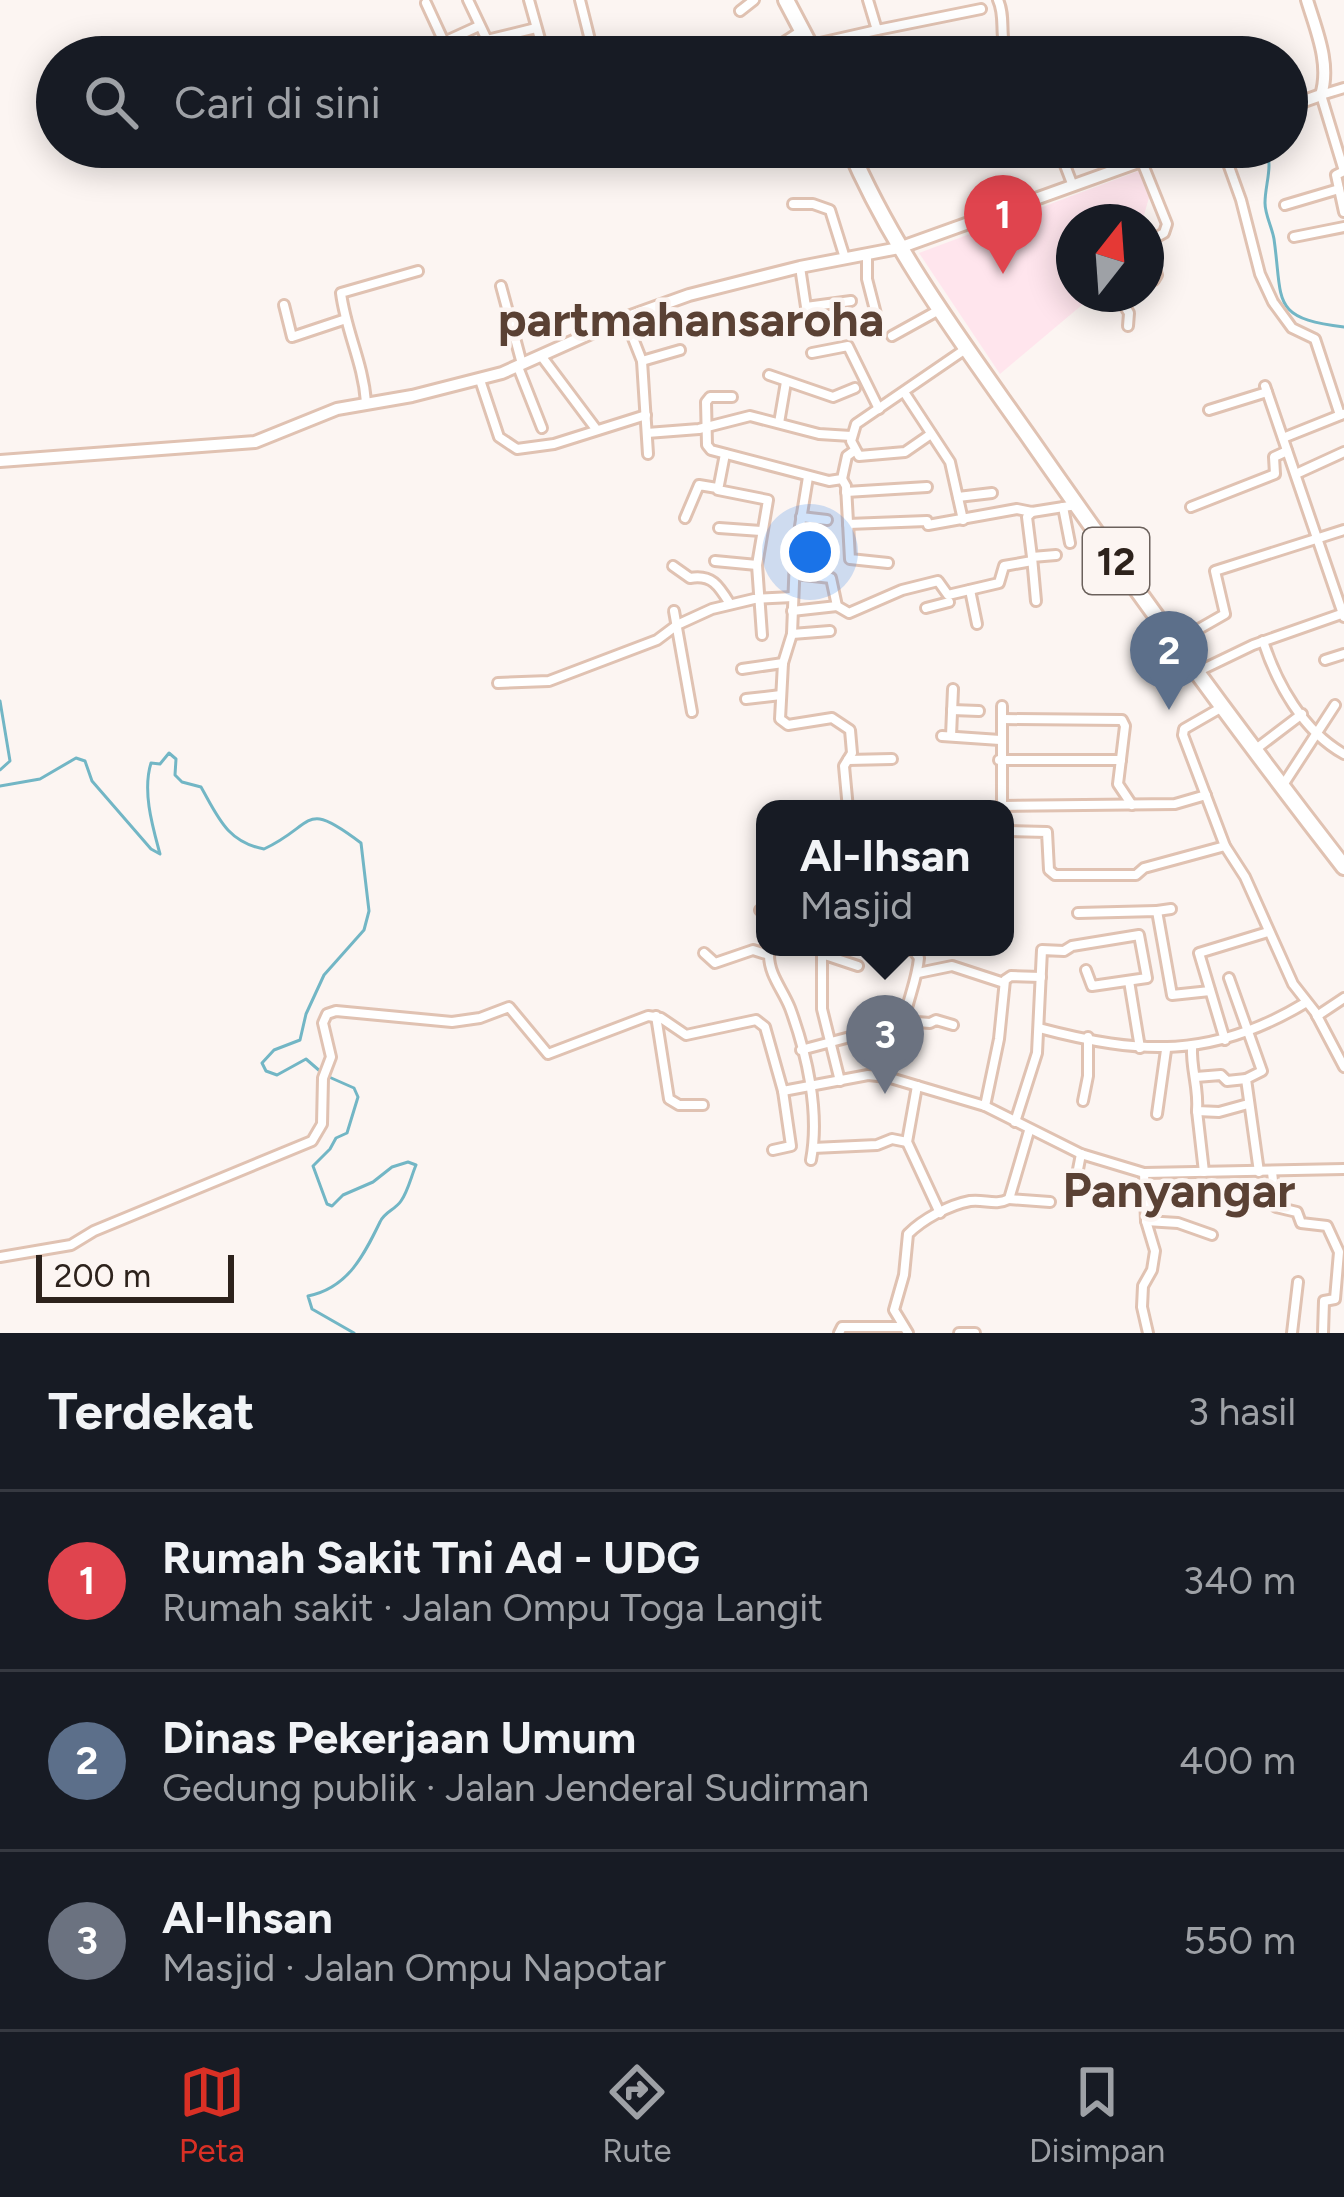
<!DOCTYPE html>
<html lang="id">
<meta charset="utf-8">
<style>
:root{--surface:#171b24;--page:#20242c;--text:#f1f3f6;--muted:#9ea1a6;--line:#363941;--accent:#d93025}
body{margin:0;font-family:Figtree,sans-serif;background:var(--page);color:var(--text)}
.compass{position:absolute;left:1056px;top:204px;width:108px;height:108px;border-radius:50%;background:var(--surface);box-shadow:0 6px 30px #0003;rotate:17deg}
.scale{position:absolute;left:36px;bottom:30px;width:198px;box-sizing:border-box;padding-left:12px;border:6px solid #2d221c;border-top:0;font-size:33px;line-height:42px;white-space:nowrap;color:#2d221c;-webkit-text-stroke:9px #fcf5f2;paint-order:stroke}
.you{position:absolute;left:810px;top:552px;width:42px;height:42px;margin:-30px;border:9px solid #fff;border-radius:50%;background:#1a73e8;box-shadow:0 0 0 18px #1a73e833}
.badge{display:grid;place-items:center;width:78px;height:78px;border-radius:50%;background:var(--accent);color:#fff;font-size:39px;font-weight:700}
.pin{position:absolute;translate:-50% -99px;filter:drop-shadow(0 3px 6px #0008)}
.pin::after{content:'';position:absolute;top:63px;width:42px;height:36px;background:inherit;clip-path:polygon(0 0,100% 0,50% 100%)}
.popup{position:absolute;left:756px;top:800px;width:258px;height:156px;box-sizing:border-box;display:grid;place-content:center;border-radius:24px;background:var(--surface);filter:drop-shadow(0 3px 9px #0005);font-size:39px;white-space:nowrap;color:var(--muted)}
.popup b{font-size:45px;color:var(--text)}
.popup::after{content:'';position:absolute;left:50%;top:100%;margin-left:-24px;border:24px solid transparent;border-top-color:var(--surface)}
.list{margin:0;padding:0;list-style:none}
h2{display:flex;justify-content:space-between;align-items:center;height:156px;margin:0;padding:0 48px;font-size:51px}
h2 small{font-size:39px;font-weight:400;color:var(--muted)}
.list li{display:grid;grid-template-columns:78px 1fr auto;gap:36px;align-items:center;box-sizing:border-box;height:180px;padding:0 48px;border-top:3px solid var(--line)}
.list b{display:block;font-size:45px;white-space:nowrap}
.list p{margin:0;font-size:39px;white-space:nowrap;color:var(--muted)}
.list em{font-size:39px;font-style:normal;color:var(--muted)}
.icon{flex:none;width:66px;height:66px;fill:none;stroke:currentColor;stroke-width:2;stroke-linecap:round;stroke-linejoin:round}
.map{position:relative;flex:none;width:1344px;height:1333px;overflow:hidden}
.search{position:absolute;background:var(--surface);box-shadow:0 6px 30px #0003;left:36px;right:36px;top:36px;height:132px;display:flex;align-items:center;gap:30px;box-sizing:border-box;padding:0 42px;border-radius:66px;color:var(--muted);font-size:45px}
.sheet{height:696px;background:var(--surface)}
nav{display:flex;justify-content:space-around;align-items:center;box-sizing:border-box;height:168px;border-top:3px solid var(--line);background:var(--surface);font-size:33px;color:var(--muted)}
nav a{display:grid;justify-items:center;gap:6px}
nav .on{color:var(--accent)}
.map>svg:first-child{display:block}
</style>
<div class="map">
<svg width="1344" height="1333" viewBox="0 0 1344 1333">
<rect width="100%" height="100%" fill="#fcf5f2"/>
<polygon fill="#ffe5ed" points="1141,170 1150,194 1142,222 1074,222 1074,294 1095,294 1000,374 919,253"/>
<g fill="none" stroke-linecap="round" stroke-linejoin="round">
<g stroke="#72b6c5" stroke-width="3">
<path d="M 1265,147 C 1274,166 1265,183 1265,203 C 1265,215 1272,227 1274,239 C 1283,302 1270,318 1344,327"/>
<polyline points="0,701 10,761 0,770"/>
<path d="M 0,786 L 40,779 L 76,758 L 85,761 L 92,781 L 151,849 L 160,854 C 153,828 142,792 151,763 L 160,764 L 169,753 L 176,759 L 175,775 L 182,782 L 201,787 C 218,817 227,842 264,849 C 316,825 302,798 361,843 L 369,911 L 364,930 L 324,975 L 306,1014 L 300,1040 L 274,1050 L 262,1063 L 266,1071 L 277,1075 L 306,1059 L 321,1072"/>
<path d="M 329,1077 L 354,1088 L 358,1097 L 347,1133 L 336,1138 L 330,1149 L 313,1166 L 327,1204 L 332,1206 L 343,1195 L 373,1182 L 392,1167 L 408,1162 L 416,1165 C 411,1177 408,1191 401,1201 C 395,1210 384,1212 380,1222 C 364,1255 348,1288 308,1296 L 312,1309 L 354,1333"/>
</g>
<g stroke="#e0c2b2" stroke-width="14">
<g id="minor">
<polyline points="468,0 487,40 536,28"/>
<polyline points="529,0 545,57"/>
<polyline points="580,0 590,40"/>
<polyline points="868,0 877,30 981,9"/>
<path d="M 998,0 C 1007,19 997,40 1010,57"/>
<polyline points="426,3 444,42 479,26"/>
<polyline points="740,11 754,0"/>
<polyline points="811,45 877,30"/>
<polyline points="761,57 804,29"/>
<polyline points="1344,88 1321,95 1344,171"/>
<polyline points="1058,147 1073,186"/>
<polyline points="1222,147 1241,200 1260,274 1273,302 1292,328 1315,339 1340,415"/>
<polyline points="1142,162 1167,224 1164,233 1146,243"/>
<polyline points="1344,171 1336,175 1344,212"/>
<polyline points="793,204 813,204 830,210 845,258"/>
<polyline points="1285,205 1339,189"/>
<polyline points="1294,237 1344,227"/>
<polyline points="1146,243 1157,275 1154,280 1146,281"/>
<polyline points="867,255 867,279 876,314"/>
<polyline points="800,267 806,307 851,301"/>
<polyline points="501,286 522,364"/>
<polyline points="1117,294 1129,313 1128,326"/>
<polyline points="284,305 292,337 346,319"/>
<polyline points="625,318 642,361 648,454"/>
<polyline points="892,336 939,310"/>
<polyline points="812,353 848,346 879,409"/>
<polyline points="542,357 596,429"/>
<polyline points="642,361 680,350"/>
<polyline points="518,367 542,428"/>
<polyline points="769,375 833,397 855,388"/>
<polyline points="480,380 499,437 517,449 554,444 646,415"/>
<polyline points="1265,386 1344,617"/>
<polyline points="904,392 950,462 963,520"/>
<polyline points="732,397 710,397 706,402 707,445 711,450 829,481 842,479 847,456 854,451"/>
<path d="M 366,402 C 363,362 346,332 341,293 L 418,271"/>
<polyline points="1209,410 1267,392"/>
<polyline points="779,423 786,382"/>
<polyline points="647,433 699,429 750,416 819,434 851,436"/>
<polyline points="931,434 905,452 859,456 851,441 856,424 967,348"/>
<polyline points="1283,438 1343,414"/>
<polyline points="725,454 718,490 768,500 757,565 762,635"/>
<polyline points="1296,474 1344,452"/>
<polyline points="808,477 795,557 792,634 783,663 780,719 788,725 832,718 850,730 852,753 844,766 848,809"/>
<polyline points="842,479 846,486 850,559 888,563"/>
<polyline points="846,492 927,487"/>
<polyline points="958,497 992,493"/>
<polyline points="1063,507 1070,543"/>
<polyline points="1191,507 1275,474 1274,457 1287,451"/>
<polyline points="801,517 827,520"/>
<polyline points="685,518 699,485 717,488"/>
<polyline points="848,524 927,521 928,525 1017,509 1032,512 1076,505"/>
<polyline points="719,528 761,531"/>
<polyline points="796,548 829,554"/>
<polyline points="1032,557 1027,517 1032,512"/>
<polyline points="715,561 757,565"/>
<path d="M 673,566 L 690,578 C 712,574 719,586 730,604"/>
<polyline points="795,574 831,578 837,606 849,613 902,590 938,581 948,595 999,583 1004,566 1032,561"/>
<polyline points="970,590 977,624"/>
<polyline points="1036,601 1032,557 1056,555"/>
<polyline points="926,608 949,602"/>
<polyline points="674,611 692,712"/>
<polyline points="792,611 837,606"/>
<polyline points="792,634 830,631"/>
<path d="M 1263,641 C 1277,684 1303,731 1344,754"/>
<polyline points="1176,642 1225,614 1215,571 1344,530"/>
<polyline points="1325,660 1344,654"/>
<polyline points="742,669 783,663"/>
<polyline points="1199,671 1253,645 1344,613"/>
<polyline points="498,683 549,681 657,640 677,625 712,609 754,599 793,597"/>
<polyline points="746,699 781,695"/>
<polyline points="1002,706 1002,806 1175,804 1206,795"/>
<polyline points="1224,706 1184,729 1183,735 1225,846 1245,877 1293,984 1315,1012 1344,1067"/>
<polyline points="952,710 979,711"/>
<polyline points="1002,719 1122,720 1125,726 1118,784 1132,805"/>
<polyline points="942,736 1000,740"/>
<polyline points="951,736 953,689"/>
<polyline points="1256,749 1302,714"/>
<polyline points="848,760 892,759"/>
<polyline points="999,760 1121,760"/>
<polyline points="1283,785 1335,705"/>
<polyline points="1005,831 1047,832 1049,870 1055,875 1136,875 1144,868 1225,846"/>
<polyline points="760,910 765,911"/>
<polyline points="1157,911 1171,909"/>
<polyline points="1078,913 1157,911 1172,995 1210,991"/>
<path d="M 896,947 L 914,951 L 919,958 C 917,980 908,999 904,1021 L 930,1023 L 936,1020 L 953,1025"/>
<path d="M 704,953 L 715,963 L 753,950 L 769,955 C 769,975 783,990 790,1008 C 807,1054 820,1112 811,1160"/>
<polyline points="918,973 952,966 1004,983"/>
<polyline points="1229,978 1262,1071 1246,1079 1259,1172"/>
<polyline points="1129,981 1140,1048"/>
<polyline points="656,1016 669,1099 679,1105 703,1105"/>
<polyline points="1317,1016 1344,998"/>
<path d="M 1039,1028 C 1141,1055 1212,1059 1305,1003"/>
<polyline points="1225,1040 1199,953 1268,932"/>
<path d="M 1192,1047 C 1191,1071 1199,1087 1197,1111 L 1219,1112 L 1248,1104"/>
<polyline points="801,1050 850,1037"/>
<polyline points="1196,1077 1221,1075 1227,1081 1246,1079"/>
<polyline points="840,1081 822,1009 822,954 858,966"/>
<polyline points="917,1086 907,1142 940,1213"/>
<polyline points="1083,1101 1088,1076 1088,1037"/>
<polyline points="985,1106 999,1039 1005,980 1011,976 1041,977"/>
<polyline points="1197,1111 1204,1172"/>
<polyline points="1157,1114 1166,1050"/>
<polyline points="1015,1122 1037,1053 1042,950 1064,951 1072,946 1139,935 1147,978 1092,986 1086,970"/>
<polyline points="813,1148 877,1145 892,1139 907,1142"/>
<polyline points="773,1150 791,1146 783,1091"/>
<polyline points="1272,1172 1276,1207 1297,1212 1301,1223 1327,1226 1339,1252 1335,1299 1324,1301 1323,1333"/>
<polyline points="1144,1173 1146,1221 1155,1251 1152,1270 1143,1286 1142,1307 1148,1333"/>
<polyline points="1074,1190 1081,1154"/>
<polyline points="1009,1199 1050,1202"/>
<polyline points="1146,1221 1178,1223 1212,1235"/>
<polyline points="0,1257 71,1245 94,1231 312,1141 322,1124 323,1078 331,1057 323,1023 327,1014 336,1011 452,1022 480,1018 509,1007 548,1054 648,1016 661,1018 686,1035 756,1020 765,1027 783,1091 868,1075 887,1077 985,1106 1081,1154 1144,1173 1344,1169"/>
<polyline points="839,1333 842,1327 903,1327"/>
<path d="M 908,1333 L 894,1310 L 904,1275 L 908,1234 C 923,1219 949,1205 970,1201 C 985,1199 995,1206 1009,1199 L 1029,1131"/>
<polyline points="959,1333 975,1333"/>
<polyline points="1292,1333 1298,1282"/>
</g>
</g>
<g stroke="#e0c2b2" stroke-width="16">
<g id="major">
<path d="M 1287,107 L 1321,95 C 1331,64 1316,30 1307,0"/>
<polyline points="0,461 255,442 337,409 412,396 502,373 625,318 689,295 800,267 899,248 1180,147"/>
</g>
</g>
<g stroke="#e0c2b2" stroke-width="20">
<g id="highway">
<polyline points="786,0 816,57"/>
<path d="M 849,147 C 894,253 965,346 1031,440 C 1132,585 1236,728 1344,867"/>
</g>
</g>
<use href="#minor" stroke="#fff" stroke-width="8"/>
<use href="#major" stroke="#fff" stroke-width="10"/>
<use href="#highway" stroke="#fff" stroke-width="14"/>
</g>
<g text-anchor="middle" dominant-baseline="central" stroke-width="9" stroke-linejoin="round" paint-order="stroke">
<rect fill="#fcf5f2" stroke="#6b615c" stroke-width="3" x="1083" y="528" width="66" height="66" rx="9"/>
<g font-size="39" font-weight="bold" fill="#2d221c">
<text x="1116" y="561">12</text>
</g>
<g font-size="48" font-weight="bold" fill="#5a4134" stroke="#fcf5f2">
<text x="691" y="319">partmahansaroha</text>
<text x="1179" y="1190">Panyangar</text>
</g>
</g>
</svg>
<svg class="compass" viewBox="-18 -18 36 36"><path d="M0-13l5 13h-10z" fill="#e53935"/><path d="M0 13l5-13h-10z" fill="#9ea1a6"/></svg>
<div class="scale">200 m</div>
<div class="you"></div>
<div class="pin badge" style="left:1003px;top:274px;background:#e0444e">1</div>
<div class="pin badge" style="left:1169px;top:710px;background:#5c6f8a">2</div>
<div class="pin badge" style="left:885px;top:1094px;background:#6b7280">3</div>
<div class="popup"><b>Al-Ihsan</b>Masjid</div>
<div class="search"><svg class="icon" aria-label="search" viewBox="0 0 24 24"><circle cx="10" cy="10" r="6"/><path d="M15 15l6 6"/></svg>Cari di sini</div>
</div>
<section class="sheet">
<h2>Terdekat<small>3 hasil</small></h2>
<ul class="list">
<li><span class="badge" style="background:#e0444e">1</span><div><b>Rumah Sakit Tni Ad - UDG</b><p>Rumah sakit · Jalan Ompu Toga Langit</p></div><em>340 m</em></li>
<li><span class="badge" style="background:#5c6f8a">2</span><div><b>Dinas Pekerjaan Umum</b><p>Gedung publik · Jalan Jenderal Sudirman</p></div><em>400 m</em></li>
<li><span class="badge" style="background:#6b7280">3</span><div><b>Al-Ihsan</b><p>Masjid · Jalan Ompu Napotar</p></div><em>550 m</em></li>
</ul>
</section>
<nav>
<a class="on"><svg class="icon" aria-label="map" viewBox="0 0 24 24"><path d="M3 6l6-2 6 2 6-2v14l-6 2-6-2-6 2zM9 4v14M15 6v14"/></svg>Peta</a>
<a><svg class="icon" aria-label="directions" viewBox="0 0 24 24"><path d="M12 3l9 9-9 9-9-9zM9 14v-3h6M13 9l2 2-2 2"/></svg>Rute</a>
<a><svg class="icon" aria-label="saved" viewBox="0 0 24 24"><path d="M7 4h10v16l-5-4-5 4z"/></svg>Disimpan</a>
</nav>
